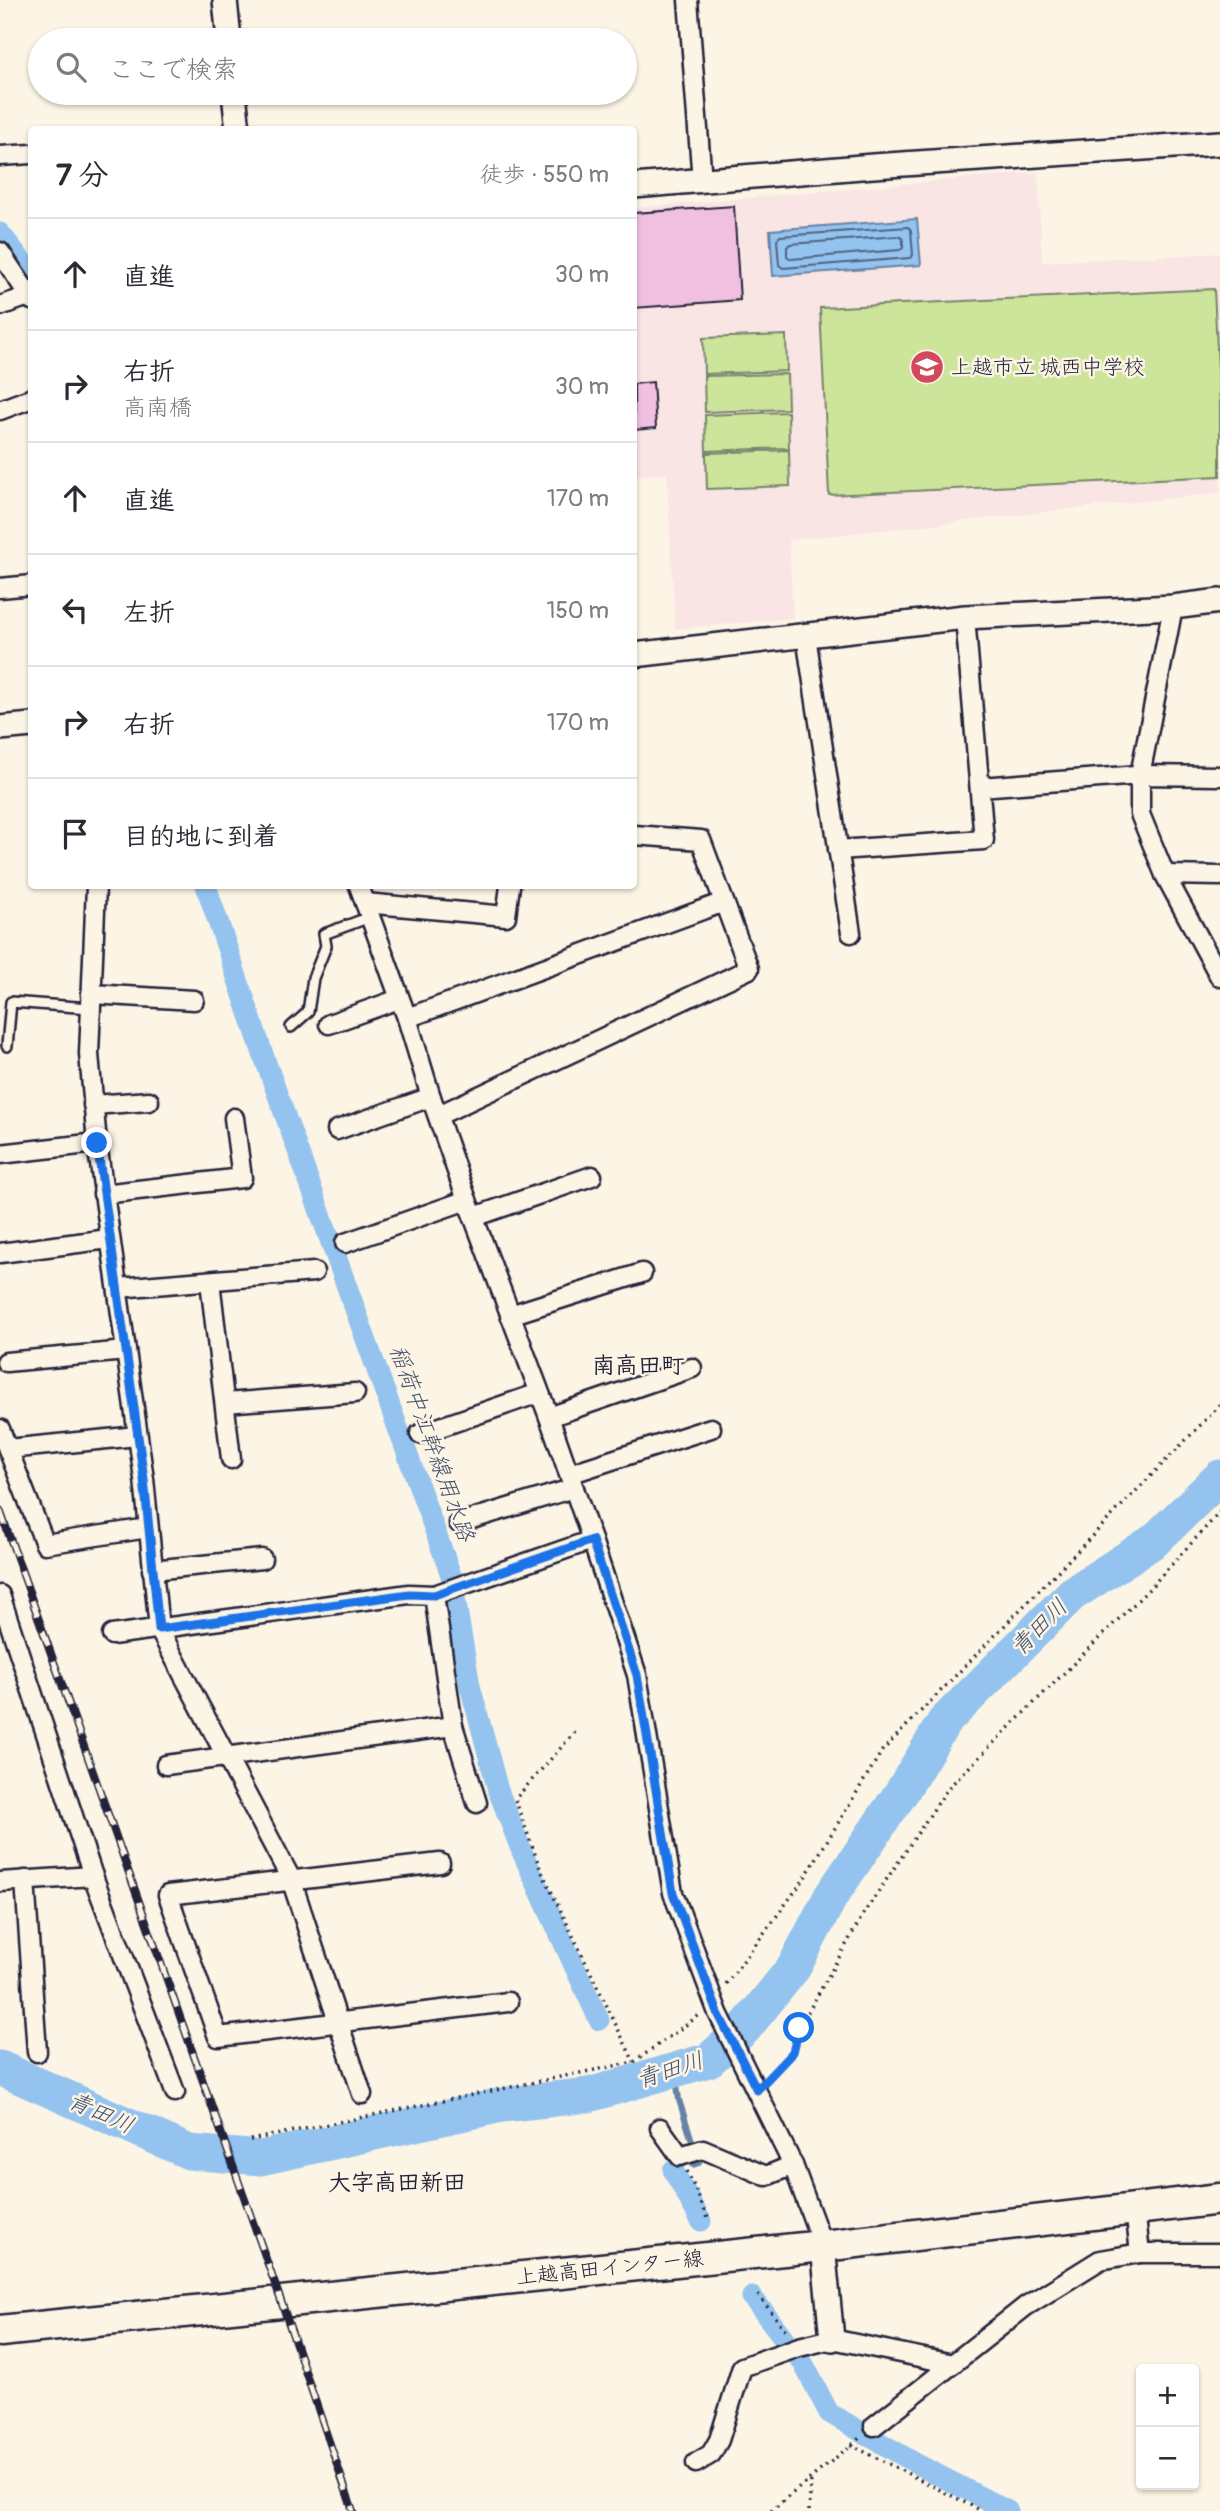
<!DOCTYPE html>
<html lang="ja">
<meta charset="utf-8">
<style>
:root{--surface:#fff;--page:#f2f2f3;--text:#2b2b33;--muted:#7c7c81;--line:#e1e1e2}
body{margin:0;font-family:Pangolin,"Klee One",sans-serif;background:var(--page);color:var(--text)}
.controls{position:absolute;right:21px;bottom:21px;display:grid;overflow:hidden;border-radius:7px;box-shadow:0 2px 5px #0004}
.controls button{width:63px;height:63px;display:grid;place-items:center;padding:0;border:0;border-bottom:2px solid var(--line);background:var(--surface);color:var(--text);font:35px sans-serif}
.stop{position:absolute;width:21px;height:21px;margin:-16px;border:5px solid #1a73e8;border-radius:50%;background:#fff}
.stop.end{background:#1a73e8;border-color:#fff;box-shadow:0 2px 7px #0008}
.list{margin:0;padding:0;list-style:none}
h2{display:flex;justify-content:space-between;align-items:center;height:91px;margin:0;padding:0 28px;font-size:30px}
h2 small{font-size:23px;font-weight:400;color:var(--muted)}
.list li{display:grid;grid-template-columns:46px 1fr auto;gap:21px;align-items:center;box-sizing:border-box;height:112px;padding:0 28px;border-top:2px solid var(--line)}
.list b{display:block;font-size:26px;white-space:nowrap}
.list p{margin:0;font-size:23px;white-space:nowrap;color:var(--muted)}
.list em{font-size:23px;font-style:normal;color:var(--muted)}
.icon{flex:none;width:38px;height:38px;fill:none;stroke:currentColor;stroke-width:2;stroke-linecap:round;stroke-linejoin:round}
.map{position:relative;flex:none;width:1220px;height:2511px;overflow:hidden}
.search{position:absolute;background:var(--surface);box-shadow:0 2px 5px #0004;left:28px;top:28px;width:609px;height:77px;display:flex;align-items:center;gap:18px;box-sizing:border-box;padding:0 24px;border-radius:38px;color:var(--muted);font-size:26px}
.panel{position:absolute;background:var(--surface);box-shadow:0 2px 5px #0004;left:28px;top:126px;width:609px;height:763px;border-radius:7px}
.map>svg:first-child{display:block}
</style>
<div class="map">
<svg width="1220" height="2511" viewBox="0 0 1220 2511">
<rect width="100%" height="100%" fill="#fcf5e5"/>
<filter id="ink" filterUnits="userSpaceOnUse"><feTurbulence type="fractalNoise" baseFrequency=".0143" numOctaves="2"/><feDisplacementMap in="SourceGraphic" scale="14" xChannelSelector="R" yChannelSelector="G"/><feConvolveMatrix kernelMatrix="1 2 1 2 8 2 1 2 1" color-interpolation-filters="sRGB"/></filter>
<g filter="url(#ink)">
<polygon fill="#f9e5e4" points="1038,172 1042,262 1220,253 1220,493 789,540 793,618 675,629 667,473 634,476 634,208"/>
<g fill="#cce59b" stroke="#77846b" stroke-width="2">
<polygon points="1214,289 1220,407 1220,476 829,495 820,308"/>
<polygon points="786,335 787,371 704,374 703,338"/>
<polygon points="787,374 788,409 705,412 704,376"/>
<polygon points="788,412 789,448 706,451 705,415"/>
<polygon points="789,450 790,486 707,489 706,453"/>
</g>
<polygon fill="#93c3ee" stroke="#6683a6" stroke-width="2" points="917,219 921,265 773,276 770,230"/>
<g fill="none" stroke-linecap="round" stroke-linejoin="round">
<g stroke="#4f6283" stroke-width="2">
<polygon points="908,227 911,230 913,255 910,258 783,268 779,265 777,240 780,236"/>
<polygon points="899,236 903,239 903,248 900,250 791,259 787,256 787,247 790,244"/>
</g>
<g stroke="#6683a6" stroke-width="6">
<polyline points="675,2070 679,2100 699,2163 693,2165"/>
<polyline points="673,2170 679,2169"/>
</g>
<g stroke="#93c3ee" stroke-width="21">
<polyline points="0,233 32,274"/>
<polyline points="206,886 264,1057 451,1575 470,1686 498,1790 522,1852 599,2020"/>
<polyline points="673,2170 701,2221"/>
<polyline points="752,2297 803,2363 829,2413 917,2464 1008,2511"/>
</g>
<polyline stroke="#93c3ee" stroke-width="35" points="0,2068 189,2152 261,2158 502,2105 589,2095 709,2060 744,2029 794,1967 831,1896 901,1793 944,1722 1072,1594 1154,1541 1220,1477"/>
</g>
<g fill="#f1c0e1" stroke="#22223b" stroke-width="2">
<polygon points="734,206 740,300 634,308 634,213"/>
<polygon points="653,382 656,428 634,430 634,384"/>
</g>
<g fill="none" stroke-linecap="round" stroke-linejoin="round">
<g stroke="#22223b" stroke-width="14">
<g id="service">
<polyline points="291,1027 308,1012 313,978 326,946 324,934 370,917"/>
<polyline points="7,1046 11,1002 90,1008"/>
</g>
</g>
<g stroke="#22223b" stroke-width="23">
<g id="minor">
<polyline points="688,0 702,181"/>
<polyline points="0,156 32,154"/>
<polyline points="0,252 32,300"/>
<polyline points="0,306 29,296"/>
<polyline points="0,410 32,398"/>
<polyline points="0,588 32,585"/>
<polyline points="1173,607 1140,775 1140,814 1165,875 1220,977"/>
<polyline points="806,636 851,933"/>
<polyline points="980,787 1140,775 1220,776"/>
<polyline points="838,850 984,840 965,617"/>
<polyline points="1165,875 1220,876"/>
<polyline points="96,886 89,1054 97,1143 144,1479 159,1629 291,1879 362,2094"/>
<polyline points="359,886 407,1018 431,1097 467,1200 549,1417 592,1540 434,1595"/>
<polyline points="365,903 506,916 510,886"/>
<polyline points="91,994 194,1000"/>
<polyline points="407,1018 724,902"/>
<polyline points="329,1024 399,999"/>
<polyline points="93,1105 149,1101"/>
<polyline points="439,1115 749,969 701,840 634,835"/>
<polyline points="337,1130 431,1097"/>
<polyline points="0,1154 97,1143"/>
<polyline points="103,1194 242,1178 234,1118"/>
<polyline points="474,1217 592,1176"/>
<polyline points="345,1243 467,1200"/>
<polyline points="0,1253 109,1239"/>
<polyline points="210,1281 231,1459"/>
<polyline points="118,1288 314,1272"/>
<polyline points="510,1315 642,1273"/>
<polyline points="6,1362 126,1351"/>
<polyline points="225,1403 355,1393"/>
<polyline points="549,1417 692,1368"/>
<polyline points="0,1429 45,1544 148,1528"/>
<polyline points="420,1434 539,1393"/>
<polyline points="8,1449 137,1436"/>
<polyline points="569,1474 711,1428"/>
<polyline points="459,1523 574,1488"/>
<polyline points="592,1540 637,1675 673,1893 718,2013 793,2165 823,2246"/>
<polyline points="152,1570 262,1559"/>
<polyline points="0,1595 93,1876 175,2092"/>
<polyline points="112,1635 409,1594 434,1595 453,1726 166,1765"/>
<polyline points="453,1726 477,1803"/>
<polyline points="440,1863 168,1895 218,2037 508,2002"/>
<polyline points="25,1880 37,2052"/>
<polyline points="0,1882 93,1876"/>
<polyline points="660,2128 680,2156 703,2149 766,2176 793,2165"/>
<polyline points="1135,2209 1140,2253"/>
<polyline points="874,2426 1026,2306 1100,2260 1140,2253 1220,2253"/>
<polyline points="696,2463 711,2454 719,2440 742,2367 799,2347 832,2339 953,2364"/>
</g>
</g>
<g stroke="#22223b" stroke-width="28">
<g id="tertiary">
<polyline points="225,0 229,40"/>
<polyline points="234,93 238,130"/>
<polyline points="634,186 873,166 1220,143"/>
<polyline points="634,655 965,617 1173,607 1220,601"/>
<polyline points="0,728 32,725"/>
<polyline points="823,2246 832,2339"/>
</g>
</g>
<g stroke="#22223b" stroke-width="35">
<polyline id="primary" points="0,2331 823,2246 1220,2199"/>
</g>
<g stroke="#22223b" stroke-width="3.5" stroke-dasharray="2 5" stroke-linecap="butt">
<polyline points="575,1732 515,1799 540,1868 634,2062"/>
<polyline points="726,1984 802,1882 882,1751 1220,1405"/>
<polyline points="769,2077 793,2052 799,2028 864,1913 948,1788 1149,1589 1220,1512"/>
<polyline points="250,2140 634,2062 701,2014"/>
<polyline points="687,2171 709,2220"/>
<polyline points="758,2295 787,2332"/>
<polyline points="851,2445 982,2511"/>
<polyline points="771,2511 861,2437"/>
<polyline points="809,2511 811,2479"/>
</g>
<use href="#service" stroke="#fcf5e5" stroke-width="9"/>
<use href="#minor" stroke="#fcf5e5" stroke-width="18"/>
<use href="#tertiary" stroke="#fcf5e5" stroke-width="23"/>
<use href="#primary" stroke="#fcf5e5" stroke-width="30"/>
<g stroke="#22223b" stroke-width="8">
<polyline id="rail" points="0,1510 281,2301 353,2511"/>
</g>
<use href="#rail" stroke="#fcf5e5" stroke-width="5" stroke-dasharray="16" stroke-linecap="butt"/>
</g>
</g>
<g fill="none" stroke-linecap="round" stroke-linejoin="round" filter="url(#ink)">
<polyline stroke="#1a73e8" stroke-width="9" points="97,1143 144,1479 159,1629 409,1594 434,1595 592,1540 637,1675 673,1893 718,2013 757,2090 793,2052 799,2028"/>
</g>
<defs>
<g id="school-disc" transform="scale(1.75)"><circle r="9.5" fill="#d1495b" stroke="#fcf5e5"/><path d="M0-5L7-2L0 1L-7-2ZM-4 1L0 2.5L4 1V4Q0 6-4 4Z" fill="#fff"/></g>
</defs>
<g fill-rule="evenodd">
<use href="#school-disc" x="927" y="367"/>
</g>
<g text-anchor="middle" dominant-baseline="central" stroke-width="5" stroke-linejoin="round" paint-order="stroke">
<g font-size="21" fill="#22223b" stroke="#fcf5e5" text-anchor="start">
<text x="951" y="367">上越市立 城西中学校</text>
</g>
<g font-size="21" fill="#22223b" stroke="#fcf5e5">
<text transform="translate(610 2268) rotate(-6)">上越高田インター線</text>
</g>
<g font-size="23" font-weight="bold" fill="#22223b" stroke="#fcf5e5">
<text x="638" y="1365">南高田町</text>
<text x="397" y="2182">大字高田新田</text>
</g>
<g font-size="23" font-style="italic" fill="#445271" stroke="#fcf5e5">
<text transform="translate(432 1443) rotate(70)">稲荷中江幹線用水路</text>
<text transform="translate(1039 1627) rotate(-45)">青田川</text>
<text transform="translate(670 2070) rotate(-18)">青田川</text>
<text transform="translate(101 2113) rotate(24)">青田川</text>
</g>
</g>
</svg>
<div class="controls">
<button>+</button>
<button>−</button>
</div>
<div class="stop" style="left:799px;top:2028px"></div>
<div class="stop end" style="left:97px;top:1143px"></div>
<div class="search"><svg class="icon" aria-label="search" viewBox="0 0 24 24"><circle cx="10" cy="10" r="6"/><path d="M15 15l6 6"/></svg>ここで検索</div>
<section class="panel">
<h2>7 分<small>徒歩 · 550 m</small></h2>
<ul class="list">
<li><svg class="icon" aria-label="ahead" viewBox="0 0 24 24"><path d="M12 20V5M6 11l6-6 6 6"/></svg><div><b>直進</b></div><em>30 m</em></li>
<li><svg class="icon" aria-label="right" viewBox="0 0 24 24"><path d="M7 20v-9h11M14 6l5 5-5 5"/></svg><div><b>右折</b><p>高南橋</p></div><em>30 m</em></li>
<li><svg class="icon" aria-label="ahead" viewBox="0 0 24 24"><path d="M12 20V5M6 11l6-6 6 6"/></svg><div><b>直進</b></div><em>170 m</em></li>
<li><svg class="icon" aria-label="left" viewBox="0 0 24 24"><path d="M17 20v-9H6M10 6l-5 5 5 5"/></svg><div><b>左折</b></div><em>150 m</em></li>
<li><svg class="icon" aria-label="right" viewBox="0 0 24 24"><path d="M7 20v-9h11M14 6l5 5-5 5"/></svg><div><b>右折</b></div><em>170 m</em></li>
<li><svg class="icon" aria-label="arrive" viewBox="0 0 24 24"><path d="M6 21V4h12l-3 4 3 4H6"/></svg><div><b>目的地に到着</b></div></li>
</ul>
</section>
</div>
